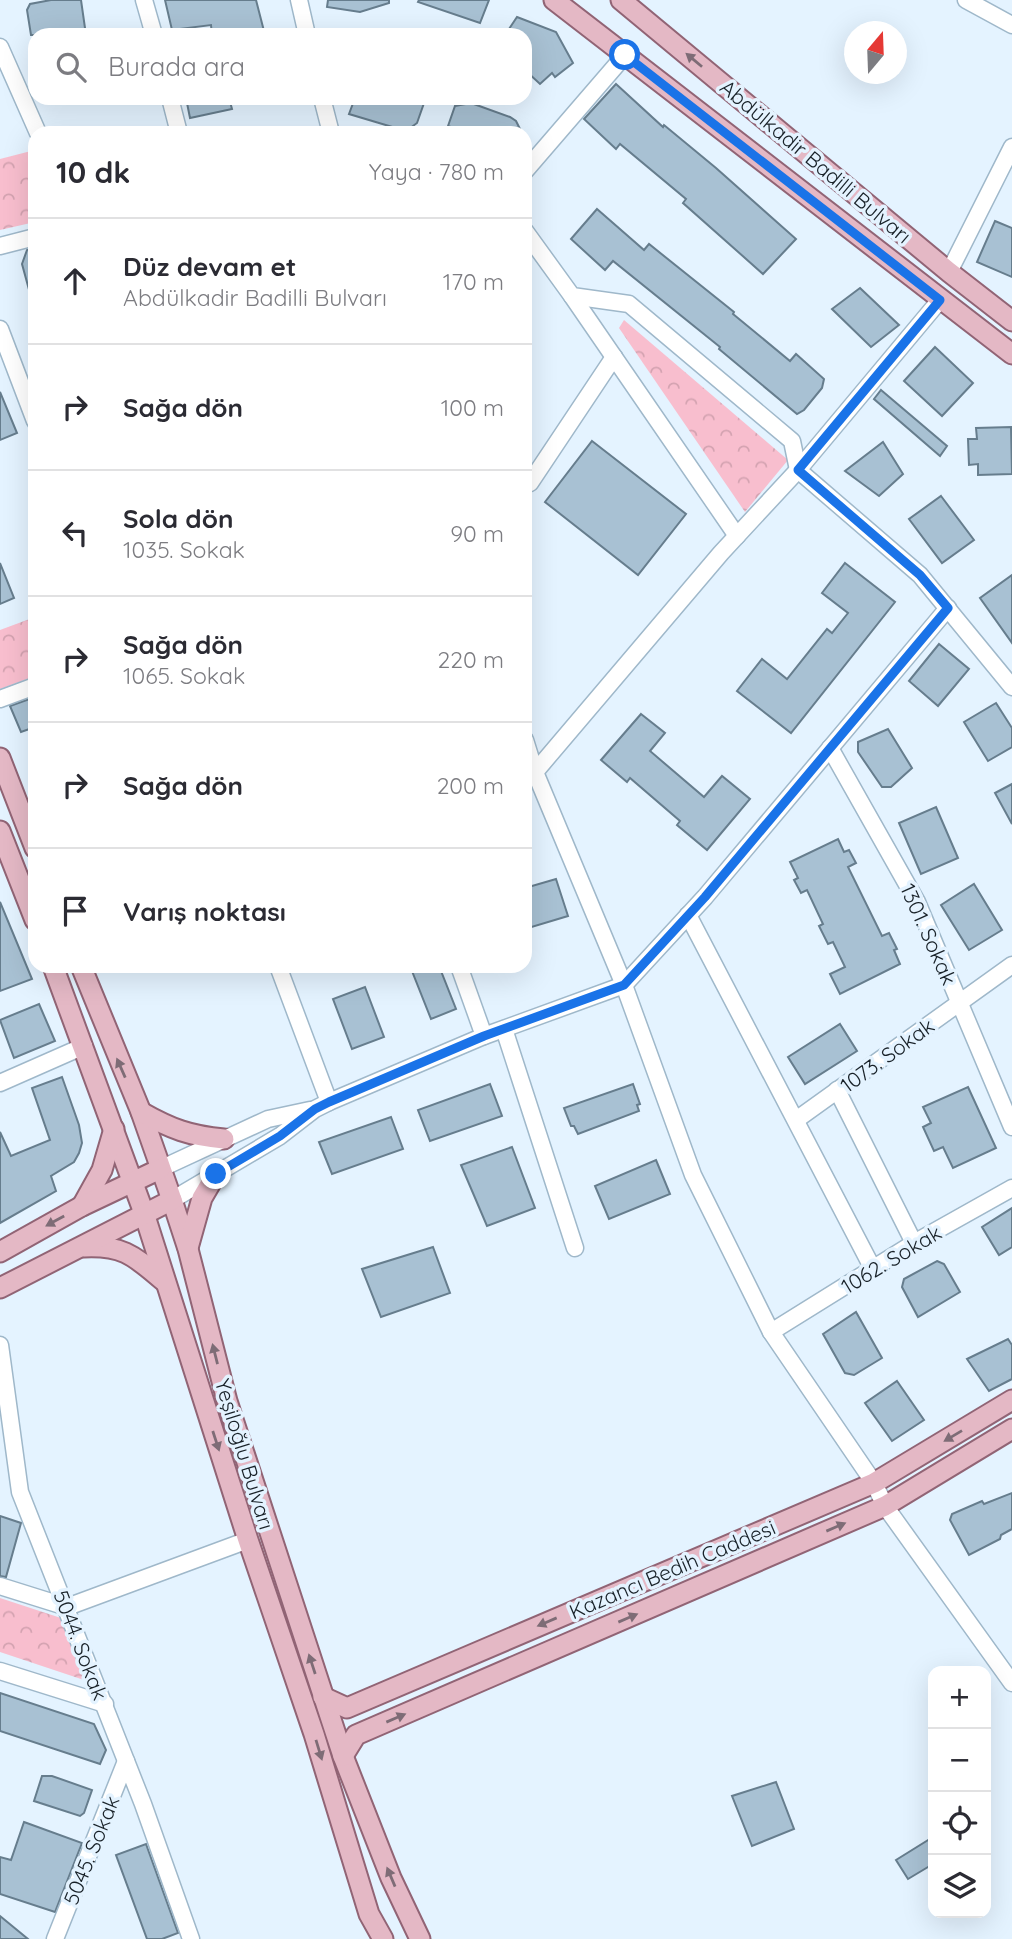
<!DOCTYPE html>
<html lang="tr">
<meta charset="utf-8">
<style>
:root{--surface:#fff;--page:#f7f7f7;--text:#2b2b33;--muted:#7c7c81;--line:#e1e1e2}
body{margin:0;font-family:Quicksand,sans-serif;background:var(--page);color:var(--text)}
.controls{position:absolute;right:21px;bottom:21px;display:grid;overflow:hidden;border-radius:14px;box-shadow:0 7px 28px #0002}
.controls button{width:63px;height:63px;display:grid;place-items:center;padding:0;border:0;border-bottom:2px solid var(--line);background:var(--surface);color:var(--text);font:35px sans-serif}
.compass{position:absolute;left:844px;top:21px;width:63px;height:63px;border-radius:50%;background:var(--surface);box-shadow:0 7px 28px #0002;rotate:19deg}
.stop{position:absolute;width:21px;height:21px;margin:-16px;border:5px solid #1a73e8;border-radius:50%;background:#fff}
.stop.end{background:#1a73e8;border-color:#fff;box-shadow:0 2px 7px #0008}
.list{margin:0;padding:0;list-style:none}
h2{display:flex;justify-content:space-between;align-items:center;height:91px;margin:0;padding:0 28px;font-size:30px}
h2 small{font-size:23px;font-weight:400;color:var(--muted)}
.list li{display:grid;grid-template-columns:46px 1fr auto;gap:21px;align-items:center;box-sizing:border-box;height:126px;padding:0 28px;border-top:2px solid var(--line)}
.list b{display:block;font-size:26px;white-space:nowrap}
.list p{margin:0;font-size:23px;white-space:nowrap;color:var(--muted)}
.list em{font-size:23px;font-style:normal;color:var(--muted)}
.icon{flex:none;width:38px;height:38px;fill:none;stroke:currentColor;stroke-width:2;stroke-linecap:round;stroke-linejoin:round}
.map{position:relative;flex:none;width:1012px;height:1939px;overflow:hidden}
.search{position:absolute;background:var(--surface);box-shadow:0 7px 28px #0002;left:28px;top:28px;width:504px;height:77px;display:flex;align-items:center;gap:18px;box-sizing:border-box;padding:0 24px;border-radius:21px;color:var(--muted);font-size:26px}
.panel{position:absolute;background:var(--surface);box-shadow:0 7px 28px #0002;left:28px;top:126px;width:504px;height:847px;border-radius:21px}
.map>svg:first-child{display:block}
</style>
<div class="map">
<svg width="1012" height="1939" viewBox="0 0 1012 1939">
<defs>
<pattern id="park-crowns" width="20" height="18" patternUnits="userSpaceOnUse" patternTransform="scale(1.75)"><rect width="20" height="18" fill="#f8bece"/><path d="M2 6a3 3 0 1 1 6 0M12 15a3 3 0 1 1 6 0" fill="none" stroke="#d4a3b1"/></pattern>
</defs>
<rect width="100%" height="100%" fill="#e4f3ff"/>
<g fill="url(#park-crowns)">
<polygon points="31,151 35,160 35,222 0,230 0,159"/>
<polygon points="624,320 788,460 745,512 619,328"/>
<polygon points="35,617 35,676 0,689 0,630"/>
<polygon points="0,1598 64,1619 84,1680 0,1652"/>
</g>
<g fill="#a8c1d3" stroke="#667d8d" stroke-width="2">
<polygon points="51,0 81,0 86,35 31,35 27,10 30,4"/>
<polygon points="165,0 256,0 265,35 212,35 211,25 172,30"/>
<polygon points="328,0 389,0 389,3 360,12 327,7"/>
<polygon points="419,0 489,0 480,23 418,2"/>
<polygon points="517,17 556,32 573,63 555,77 552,73 540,84 525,70 525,35 505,35"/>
<polygon points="616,84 663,127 664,125 716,168 796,239 763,274 683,203 686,199 620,144 616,149 584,119"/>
<polygon points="186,98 229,98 232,109 190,118"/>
<polygon points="355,98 418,98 419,101 424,103 417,123 409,129 399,129 349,114"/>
<polygon points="471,103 510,117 516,121 522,133 452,133 454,128 448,126 455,106"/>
<polygon points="597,209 644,250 649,244 734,312 733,314 790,361 796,354 824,379 822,388 804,410 797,414 719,349 720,347 613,261 605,270 571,239"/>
<polygon points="995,221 1012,228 1012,277 977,262"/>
<polygon points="35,248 35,297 31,297 22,264 27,250"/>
<polygon points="860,288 899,325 871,347 832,309"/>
<polygon points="935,347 973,383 942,416 904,381"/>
<polygon points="881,390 947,446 940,456 874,399"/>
<polygon points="0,392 17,433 0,440"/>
<polygon points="1011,427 1012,474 978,475 978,464 969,465 968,439 977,439 976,428"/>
<polygon points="592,441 686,514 638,575 545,502"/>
<polygon points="883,442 903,474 879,496 845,471"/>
<polygon points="941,496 974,540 942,563 909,519"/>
<polygon points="0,563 14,598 0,604"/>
<polygon points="845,563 895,602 791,733 737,691 762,659 787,679 827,629 832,633 848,613 822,593"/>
<polygon points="1012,575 1012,643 980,598"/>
<polygon points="939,644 969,669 938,706 909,681"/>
<polygon points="35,697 35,727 21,732 10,706"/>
<polygon points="996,703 1012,728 1012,747 988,761 964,722"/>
<polygon points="641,714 665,733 650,751 704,797 722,776 750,799 707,850 677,825 680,821 630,778 627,782 601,760"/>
<polygon points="888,729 912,768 891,787 882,787 858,752 858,742"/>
<polygon points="1012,784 1012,824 995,793"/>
<polygon points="936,807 958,858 921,874 899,823"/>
<polygon points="838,839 844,852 849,850 856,863 848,867 882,936 889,933 897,949 894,950 900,964 840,994 830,974 845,967 833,942 828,944 819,926 823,924 807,890 801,893 794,880 798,878 790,862"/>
<polygon points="556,879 568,916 525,929 525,888"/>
<polygon points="974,884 1002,930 969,950 941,905"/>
<polygon points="0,902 32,979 0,991"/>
<polygon points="410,966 439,966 456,1009 431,1019"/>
<polygon points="365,987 384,1037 352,1049 333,999"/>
<polygon points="39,1004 55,1041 14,1058 0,1020"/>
<polygon points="840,1024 857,1051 805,1084 788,1057"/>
<polygon points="62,1077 79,1125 82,1143 79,1153 74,1162 51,1176 56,1191 0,1223 0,1132 11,1156 50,1140 32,1088"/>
<polygon points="490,1084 502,1116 430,1141 418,1110"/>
<polygon points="633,1084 640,1104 637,1105 639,1111 578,1134 574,1126 571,1126 564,1108"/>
<polygon points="968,1087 996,1148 953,1168 943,1147 934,1151 923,1127 931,1123 923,1107"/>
<polygon points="391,1117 403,1149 332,1174 319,1142"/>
<polygon points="512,1147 535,1208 487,1226 461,1165"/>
<polygon points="656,1160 670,1194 609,1219 595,1186"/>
<polygon points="1012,1208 1012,1247 999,1255 982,1227"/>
<polygon points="433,1247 450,1293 381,1317 362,1269"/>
<polygon points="937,1261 944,1264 960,1292 918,1317 902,1287 904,1279"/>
<polygon points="856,1312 882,1358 854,1375 845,1373 823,1334"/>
<polygon points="1008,1339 1012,1345 1012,1379 989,1391 967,1359"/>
<polygon points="897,1381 924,1420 892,1441 865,1403"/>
<polygon points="1012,1493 1012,1529 1001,1535 1000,1539 969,1555 950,1520 952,1514 982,1501 984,1504"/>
<polygon points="0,1516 21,1523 6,1577 0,1576"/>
<polygon points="0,1693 94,1724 106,1750 100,1764 0,1731"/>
<polygon points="42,1776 52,1776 92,1790 84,1813 80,1816 34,1801"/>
<polygon points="776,1782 794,1829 752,1846 732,1796"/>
<polygon points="24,1822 82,1843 55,1912 0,1894 0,1857 11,1860"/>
<polygon points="933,1837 933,1864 908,1879 896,1860"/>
<polygon points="146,1844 178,1933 162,1939 147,1939 116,1855"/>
<polygon points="0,1916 28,1939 0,1939"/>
</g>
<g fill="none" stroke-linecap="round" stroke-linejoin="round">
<g stroke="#9fb8ca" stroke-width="19">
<g id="minor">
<polyline points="144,0 154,35"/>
<polyline points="299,0 307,35"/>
<polyline points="966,0 1012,25"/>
<polyline points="0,47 38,133"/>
<polyline points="170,98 179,133"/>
<polyline points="322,98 331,133"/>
<polyline points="525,171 625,55"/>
<polyline points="525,231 572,296 629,304 792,441 798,470 920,575 1012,687"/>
<polyline points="0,246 35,237"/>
<polyline points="949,272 1012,147"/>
<polyline points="572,296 737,536"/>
<polyline points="0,329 35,421"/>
<polyline points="525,485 530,483 614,357"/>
<polyline points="0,699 35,686"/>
<polyline points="525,740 535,772 624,985 693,1175 771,1332 874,1483 885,1506 1012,1683"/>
<polyline points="830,748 917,902 1012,1127"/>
<polyline points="535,772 721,553 798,470 940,300"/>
<polyline points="688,915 873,1269"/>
<polyline points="278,966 329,1102"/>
<polyline points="459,966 484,1036"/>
<polyline points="504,1029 575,1248"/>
<polyline points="0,1083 84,1046"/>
<polyline points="837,1090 914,1243"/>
<polyline points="796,1120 1012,965"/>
<polyline points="160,1169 268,1119 310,1110"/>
<polyline points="172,1200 280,1136 315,1109 329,1102 484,1036 624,985 705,897 948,608"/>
<polyline points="771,1332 914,1243 1012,1188"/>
<polyline points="0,1345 20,1492 143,1804 191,1939"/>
<polyline points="0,1586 67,1607 248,1540"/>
<polyline points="0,1671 105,1704"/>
<polyline points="55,1939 126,1761"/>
</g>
</g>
<g stroke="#916475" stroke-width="23">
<g id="major">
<polyline points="554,0 1012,354"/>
<polyline points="621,0 949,272 1012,321"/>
<polyline points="0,758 35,848"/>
<polyline points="0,831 35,920"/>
<polyline points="53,966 144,1213 248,1540 314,1734 369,1914 383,1939"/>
<polyline points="81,966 141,1112 172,1200 188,1249 227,1401 343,1756 391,1878 420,1939"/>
<path d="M 141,1112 C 171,1129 190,1136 224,1139"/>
<polyline points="82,1206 102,1170 114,1129"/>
<path d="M 84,1247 C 125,1245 135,1257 165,1282"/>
<polyline points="188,1248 202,1198 216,1174"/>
<polyline points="0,1252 82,1206 160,1169"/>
<polyline points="0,1288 172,1200"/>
<polyline points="323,1697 347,1708 874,1483 1012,1400"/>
<polyline points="343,1756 356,1735 885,1506 1012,1429"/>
</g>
</g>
<use href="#minor" stroke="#fff" stroke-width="16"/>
<use href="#major" stroke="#e4b8c5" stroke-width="19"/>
</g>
<defs><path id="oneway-solid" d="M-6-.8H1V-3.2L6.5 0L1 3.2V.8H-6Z" transform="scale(1.75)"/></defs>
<g fill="#7e6c76">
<use href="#oneway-solid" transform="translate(694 60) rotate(-140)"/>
<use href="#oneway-solid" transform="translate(121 1068) rotate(-114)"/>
<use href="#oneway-solid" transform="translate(55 1221) rotate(151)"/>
<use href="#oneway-solid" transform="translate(215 1354) rotate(-104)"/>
<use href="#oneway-solid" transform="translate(953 1436) rotate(149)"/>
<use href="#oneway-solid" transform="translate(216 1441) rotate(72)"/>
<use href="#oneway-solid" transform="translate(836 1527) rotate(-23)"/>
<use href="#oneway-solid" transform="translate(628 1618) rotate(-23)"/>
<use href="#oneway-solid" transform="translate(547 1622) rotate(157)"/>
<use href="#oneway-solid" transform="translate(312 1664) rotate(-108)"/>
<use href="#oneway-solid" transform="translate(396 1718) rotate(-23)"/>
<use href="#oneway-solid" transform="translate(319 1750) rotate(73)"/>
<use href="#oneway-solid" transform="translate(391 1877) rotate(-113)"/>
</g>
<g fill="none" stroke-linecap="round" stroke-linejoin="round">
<polyline stroke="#1a73e8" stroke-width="9" points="216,1174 280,1136 315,1109 329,1102 484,1036 624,985 705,897 948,608 920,575 798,470 940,300 625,55"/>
</g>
<g text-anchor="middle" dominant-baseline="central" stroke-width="7" stroke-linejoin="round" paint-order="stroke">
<g font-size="21" fill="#182128" stroke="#e4f3ff">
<text transform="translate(816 161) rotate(40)">Abdülkadir Badilli Bulvarı</text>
<text transform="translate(929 934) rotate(66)">1301. Sokak</text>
<text transform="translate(887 1055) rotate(-36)">1073. Sokak</text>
<text transform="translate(891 1259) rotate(-31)">1062. Sokak</text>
<text transform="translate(245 1454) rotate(73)">Yeşiloğlu Bulvarı</text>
<text transform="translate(672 1569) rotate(-23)">Kazancı Bedih Caddesi</text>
<text transform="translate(81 1645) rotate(69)">5044. Sokak</text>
<text transform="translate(91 1850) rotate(-68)">5045. Sokak</text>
</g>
</g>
</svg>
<div class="controls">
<button>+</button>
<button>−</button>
<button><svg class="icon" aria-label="locate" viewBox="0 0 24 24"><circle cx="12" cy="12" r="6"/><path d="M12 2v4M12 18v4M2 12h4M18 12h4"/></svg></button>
<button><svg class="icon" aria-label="layers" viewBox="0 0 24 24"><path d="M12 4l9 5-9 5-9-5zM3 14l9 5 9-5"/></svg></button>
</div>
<svg class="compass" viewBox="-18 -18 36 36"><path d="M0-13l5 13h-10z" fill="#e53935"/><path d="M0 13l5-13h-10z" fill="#7c7c81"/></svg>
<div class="stop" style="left:625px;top:55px"></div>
<div class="stop end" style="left:216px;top:1174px"></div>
<div class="search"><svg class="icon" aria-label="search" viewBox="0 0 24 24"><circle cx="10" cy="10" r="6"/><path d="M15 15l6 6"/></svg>Burada ara</div>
<section class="panel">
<h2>10 dk<small>Yaya · 780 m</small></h2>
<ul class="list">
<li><svg class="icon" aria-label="ahead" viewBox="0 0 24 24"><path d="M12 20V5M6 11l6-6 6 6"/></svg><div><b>Düz devam et</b><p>Abdülkadir Badilli Bulvarı</p></div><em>170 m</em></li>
<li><svg class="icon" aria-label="right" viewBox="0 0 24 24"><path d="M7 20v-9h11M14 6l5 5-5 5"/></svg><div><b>Sağa dön</b></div><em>100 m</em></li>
<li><svg class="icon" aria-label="left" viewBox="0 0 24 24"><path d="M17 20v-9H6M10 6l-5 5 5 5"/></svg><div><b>Sola dön</b><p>1035. Sokak</p></div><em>90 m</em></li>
<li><svg class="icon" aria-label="right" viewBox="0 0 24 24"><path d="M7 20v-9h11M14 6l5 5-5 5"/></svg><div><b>Sağa dön</b><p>1065. Sokak</p></div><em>220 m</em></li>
<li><svg class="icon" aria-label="right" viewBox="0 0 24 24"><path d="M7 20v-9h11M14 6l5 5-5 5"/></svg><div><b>Sağa dön</b></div><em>200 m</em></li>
<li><svg class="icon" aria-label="arrive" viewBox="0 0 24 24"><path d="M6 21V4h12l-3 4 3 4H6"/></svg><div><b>Varış noktası</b></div></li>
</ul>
</section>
</div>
